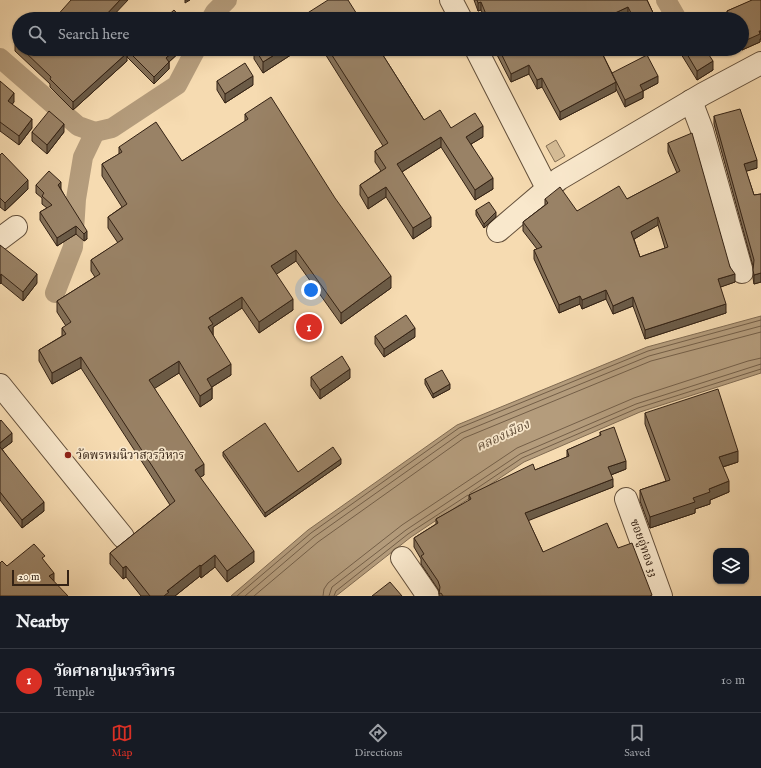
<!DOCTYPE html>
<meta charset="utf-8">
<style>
:root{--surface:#171b24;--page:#242831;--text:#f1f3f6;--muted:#9ea1a6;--line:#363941;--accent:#d93025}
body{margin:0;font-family:"IM FELL English","Noto Serif Thai",serif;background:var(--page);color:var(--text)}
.controls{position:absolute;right:12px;bottom:12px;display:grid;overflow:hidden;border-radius:8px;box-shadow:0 1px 3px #0004}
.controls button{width:36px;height:36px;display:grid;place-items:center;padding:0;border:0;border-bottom:1px solid var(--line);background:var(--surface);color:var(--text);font:20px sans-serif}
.scale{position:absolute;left:12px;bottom:10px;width:57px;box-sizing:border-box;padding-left:4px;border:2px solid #342214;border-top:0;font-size:11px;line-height:14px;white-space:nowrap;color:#342214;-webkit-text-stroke:3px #f9e8cc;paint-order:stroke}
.you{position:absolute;left:311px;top:290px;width:14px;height:14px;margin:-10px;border:3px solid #fff;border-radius:50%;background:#1a73e8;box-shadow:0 0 0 6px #1a73e833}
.badge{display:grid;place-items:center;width:26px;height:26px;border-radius:50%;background:var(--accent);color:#fff;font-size:13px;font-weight:700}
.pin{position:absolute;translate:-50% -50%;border:2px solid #fff;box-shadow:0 1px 4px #0006}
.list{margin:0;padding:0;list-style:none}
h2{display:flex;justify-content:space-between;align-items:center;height:52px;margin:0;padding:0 16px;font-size:17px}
h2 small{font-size:13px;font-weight:400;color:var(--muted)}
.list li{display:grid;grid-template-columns:26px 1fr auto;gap:12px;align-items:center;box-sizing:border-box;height:64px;padding:0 16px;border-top:1px solid var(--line)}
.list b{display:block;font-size:15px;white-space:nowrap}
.list p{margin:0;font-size:13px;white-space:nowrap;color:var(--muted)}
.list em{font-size:13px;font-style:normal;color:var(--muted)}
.icon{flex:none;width:22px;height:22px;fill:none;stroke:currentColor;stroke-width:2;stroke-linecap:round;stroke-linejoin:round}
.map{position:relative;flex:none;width:761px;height:596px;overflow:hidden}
.search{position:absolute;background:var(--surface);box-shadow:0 1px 3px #0004;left:12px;right:12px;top:12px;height:44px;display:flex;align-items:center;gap:10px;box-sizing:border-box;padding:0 14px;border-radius:22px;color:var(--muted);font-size:15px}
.sheet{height:116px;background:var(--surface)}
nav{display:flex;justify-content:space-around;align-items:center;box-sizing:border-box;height:56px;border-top:1px solid var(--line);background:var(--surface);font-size:11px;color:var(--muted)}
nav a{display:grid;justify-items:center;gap:2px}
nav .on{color:var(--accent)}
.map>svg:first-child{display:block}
</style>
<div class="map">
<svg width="761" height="596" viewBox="0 0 761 596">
<rect width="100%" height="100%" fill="#f6dbb1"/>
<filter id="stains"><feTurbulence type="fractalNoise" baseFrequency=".005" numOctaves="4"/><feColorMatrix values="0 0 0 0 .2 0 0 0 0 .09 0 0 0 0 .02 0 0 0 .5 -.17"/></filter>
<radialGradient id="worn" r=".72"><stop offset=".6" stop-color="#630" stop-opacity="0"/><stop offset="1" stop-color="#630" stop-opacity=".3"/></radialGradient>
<polygon fill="#d5bc96" stroke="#846f55" points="556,140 565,156 555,162 546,146"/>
<polygon fill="#b49c7c" stroke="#816b52" points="761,316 761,373 640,412 524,462 411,537 336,596 231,596 308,530 457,425 647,347"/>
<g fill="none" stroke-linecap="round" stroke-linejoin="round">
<g stroke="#745f48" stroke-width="1">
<polyline points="470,493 522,458 638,408 761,369"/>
<polyline points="237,596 311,533 459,428 648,351 761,320"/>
<polyline points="245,596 314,537 461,433 649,356 761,326"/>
<polyline points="254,596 318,542 464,438 651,361 761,332"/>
<polyline points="323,596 324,589 328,583 402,525 517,448 634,398 748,361 761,358"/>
<polyline points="329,596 332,587 406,530 520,454 636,404 761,364"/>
<polyline points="334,596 336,591 408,534 468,495"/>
</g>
<g stroke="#b49c7c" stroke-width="20">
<polyline points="666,0 677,19"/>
<polyline points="211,19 215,12 227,0"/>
<polyline points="0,58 78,126 95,132 112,128 177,85 196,49"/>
<polyline points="55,293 73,247 76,199 83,157 95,132"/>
</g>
<g stroke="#64503b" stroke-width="24">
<g id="minor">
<polyline points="451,0 461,19"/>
<polyline points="476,49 547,188"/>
<polyline points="691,101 702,130 742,272"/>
<polyline points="498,231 559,179 703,94 761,63"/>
<polyline points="0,239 16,227"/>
<polyline points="0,385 123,537"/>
<polyline points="626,499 661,596"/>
<polyline points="402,558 428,596"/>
</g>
</g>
<use href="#minor" stroke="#f9e8cc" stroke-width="22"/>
</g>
<g fill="#847058" stroke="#342214" fill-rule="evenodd">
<polygon points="474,0 647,0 656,19 630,19 628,16 620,19 485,19 481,10 478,11"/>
<polygon points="751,0 761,0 761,39 760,39 760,42 742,50 742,19 727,19 727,11 751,1"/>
<polygon points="19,38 19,49 123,49 127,61 73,110 50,87 50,84 15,51 15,42"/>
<polygon points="128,49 183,49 169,62 169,69 154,84 127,57 127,50"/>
<polygon points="254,49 300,49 263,73 254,59"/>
<polygon points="322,49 379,49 424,120 451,128 483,137 471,144 493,189 475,200 441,147 402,172 431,227 413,239 386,197 368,209 360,195 360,185 381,171 375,162 375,151 383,146"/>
<polygon points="494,49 600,49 612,73 658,83 643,91 643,98 625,107 616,89 616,91 560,120 542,87 537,89 529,74 511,82"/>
<polygon points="681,49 705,49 713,70 697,80 681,54"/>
<polygon points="0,81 14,102 12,104 32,128 19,145 0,131"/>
<polygon points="217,81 253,85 225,103 217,90"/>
<polygon points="245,114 391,288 341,324 296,261 276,274 293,310 259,333 242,308 213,327 213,335 231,375 212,387 212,399 200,407 179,373 154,388 204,475 200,477 254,562 227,582 215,567 201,578 200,576 175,596 141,596 126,577 123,579 110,564 110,553 170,505 81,368 52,384 39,361 39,350 62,336 62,328 66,326 57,312 57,301 95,277 91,271 91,260 118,243 108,228 108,217 122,207 102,176 102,164 119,154 119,147 182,161 245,122"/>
<polygon points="714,116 757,168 746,171 754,195 761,194 761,282 754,284 753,278 753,266 714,124"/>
<polygon points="32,132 64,132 47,154 32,141"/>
<path d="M 668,143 L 730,267 L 735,282 L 720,287 L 726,313 L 645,339 L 633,306 L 613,314 L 606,299 L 582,309 L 580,304 L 559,313 L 534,259 L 534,250 L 537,249 L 523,231 L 523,222 L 545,205 L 545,199 L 577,211 L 627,199 L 677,173 L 668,152 ZM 658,225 L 665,248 L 640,257 L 634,239 Z"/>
<polygon points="0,155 28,189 5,211 0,207"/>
<polygon points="36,185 61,189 87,239 84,241 76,234 57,246 40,220 40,212 47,208 42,204 42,198 36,193"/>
<polygon points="476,210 496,217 484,228 476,215"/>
<polygon points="0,245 37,283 23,301 1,283"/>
<polygon points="375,336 415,337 384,357 375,344"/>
<polygon points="311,377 350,378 320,399 311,386"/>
<polygon points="425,379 450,389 433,398 425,384"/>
<polygon points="645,413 738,462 723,467 729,492 710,500 710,504 695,509 695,513 650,528 640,501 640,490 666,481 645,424"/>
<polygon points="0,421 12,442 2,449 44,511 22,528 0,500"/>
<polygon points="600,432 626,469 611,475 613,487 528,520 543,552 618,548 652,596 439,596 439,591 438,589 421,564 421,559 414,547 414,538 436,524 436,519 469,501 469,495 535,470 567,457 567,450 600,436"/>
<polygon points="223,452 298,472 341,464 265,517 223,456"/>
</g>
<g fill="#6b5b47" stroke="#342214">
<polygon points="120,0 128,0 110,19 102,19"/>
<polygon points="185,0 190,0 185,3"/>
<polygon points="481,2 481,10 478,11 478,3"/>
<polygon points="628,7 628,16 620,19 602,19"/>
<polygon points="759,31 761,31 761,39 760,39 760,42 742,50 742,42"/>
<polygon points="176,49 183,49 169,62 169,69 154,84 154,77 166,58"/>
<polygon points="284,49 300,49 263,73 263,62"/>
<polygon points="127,53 127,61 73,110 73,102"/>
<polygon points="713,61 713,70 697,80 697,71"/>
<polygon points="529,65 529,74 511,82 511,74"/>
<polygon points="253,76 253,85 225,103 225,94"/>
<polygon points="658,76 658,83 643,91 643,98 625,107 625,100 640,85"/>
<polygon points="542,78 542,87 537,89 537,80"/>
<polygon points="616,82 616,91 560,120 560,112"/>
<polygon points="14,93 14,102 8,110 8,101"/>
<polygon points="32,119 32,128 19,145 19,136"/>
<polygon points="64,124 64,132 47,154 47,145"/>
<polygon points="483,126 483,137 466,147 466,137"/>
<polygon points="441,137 441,147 397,175 397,164"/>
<polygon points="757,160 757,168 744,172 744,164"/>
<polygon points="493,178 493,189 475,200 475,190"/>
<polygon points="28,180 28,189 5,211 5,203"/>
<polygon points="61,182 61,189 58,185"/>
<polygon points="386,187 386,197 368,209 368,198"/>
<polygon points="496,212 496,217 484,228 484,224"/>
<polygon points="431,217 431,227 413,239 413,228"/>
<polygon points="658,217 658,225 631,241 631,232"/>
<polygon points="76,226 76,234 57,246 57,238"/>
<polygon points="87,231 87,239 84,241 84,234"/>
<polygon points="296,250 296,261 271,278 271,266"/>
<polygon points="761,273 761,282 754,284 754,275"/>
<polygon points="1,274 1,283 0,284 0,276"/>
<polygon points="37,274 37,283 23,301 23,292"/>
<polygon points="735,274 735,282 718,288 718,279"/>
<polygon points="391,276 391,288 341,324 341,313"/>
<polygon points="606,290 606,299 582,309 582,300"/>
<polygon points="580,296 580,304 559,313 559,305"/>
<polygon points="242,297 242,308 213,327 213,335 208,327 209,318"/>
<polygon points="633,297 633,306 613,314 613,306"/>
<polygon points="293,299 293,310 259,333 259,322"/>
<polygon points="726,304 726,313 645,339 645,330"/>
<polygon points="415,328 415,337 384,357 384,349"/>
<polygon points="81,357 81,368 52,384 52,373"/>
<polygon points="179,361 179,373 149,392 149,380"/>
<polygon points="231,364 231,375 207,390 207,379"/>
<polygon points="350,369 350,378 320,399 320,390"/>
<polygon points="450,384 450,389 433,398 433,394"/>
<polygon points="212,388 212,399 200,407 200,396"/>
<polygon points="12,433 12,442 0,451 0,443"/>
<polygon points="738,451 738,462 719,468 719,457"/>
<polygon points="341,459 341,464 265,517 265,513"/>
<polygon points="626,461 626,469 608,476 608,467"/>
<polygon points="204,464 204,475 195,481 195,470"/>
<polygon points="613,479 613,487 525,522 525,513"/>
<polygon points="729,481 729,492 710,500 710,504 695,509 695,513 650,528 650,517 709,489"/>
<polygon points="44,502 44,511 22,528 22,520"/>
<polygon points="254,551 254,562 227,582 227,571"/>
<polygon points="215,555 215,567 201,578 201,566"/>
<polygon points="200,565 200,576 175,596 164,596 167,591"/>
<polygon points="126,566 126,577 123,579 123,568"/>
<polygon points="54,573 54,581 49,576"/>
</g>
<g fill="#998266" stroke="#342214" fill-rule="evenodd">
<polygon points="71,0 120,0 102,19 46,19 51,14 55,18"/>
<polygon points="328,0 348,0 360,19 302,19 307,16 306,14"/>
<polygon points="477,0 647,0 656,19 634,19 628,7 602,19 488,19 481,2 478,3"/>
<polygon points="752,0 761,0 761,31 759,31 760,34 742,42 742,19 731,19 727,11"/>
<polygon points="174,10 182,19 164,19"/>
<polygon points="19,38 19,46 15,42"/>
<polygon points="22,49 123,49 127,53 73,102 50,79 51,77"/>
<polygon points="128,49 176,49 166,58 169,62 154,77 127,50"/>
<polygon points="255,49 284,49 263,62"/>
<polygon points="328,49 379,49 424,120 440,110 451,128 475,113 483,126 466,137 493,178 475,190 441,137 397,164 431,217 413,228 386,187 368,198 360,185 386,168 375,151 388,143"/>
<polygon points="499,49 600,49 616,82 560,112 542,78 537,80 529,65 511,74"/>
<polygon points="684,49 705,49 713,61 697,71"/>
<polygon points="647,55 658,76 640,85 643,91 625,100 612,73"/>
<polygon points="245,63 253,76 225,94 217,81"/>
<polygon points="0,81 14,93 8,101 32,119 19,136 0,122"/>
<polygon points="271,97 335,198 391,276 341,313 296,250 271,266 293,299 259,322 242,297 209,318 213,324 208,327 231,364 207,379 212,388 200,396 179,361 149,380 204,464 195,470 254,551 227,571 215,555 201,566 200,565 167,591 169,592 164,596 150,596 126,566 123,568 110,553 175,501 81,357 52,373 39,350 66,334 62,328 71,322 57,301 100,274 91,260 123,239 108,217 127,204 102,164 122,152 119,147 156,122 182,161 248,119 245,114"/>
<polygon points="740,109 757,160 744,164 754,195 761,194 761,273 754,275 753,270 754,260 714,116"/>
<polygon points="49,111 64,124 47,145 32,132"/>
<path d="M 692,133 L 730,267 L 735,274 L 718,279 L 726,304 L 645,330 L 633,297 L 613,306 L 606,290 L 582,300 L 580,296 L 559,305 L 534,250 L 542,247 L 523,222 L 548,203 L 545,199 L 560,187 L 577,211 L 619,186 L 627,199 L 680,171 L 668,143 ZM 658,217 L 668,247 L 640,257 L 631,232 Z"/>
<polygon points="2,153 28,180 5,203 0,198 0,155"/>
<polygon points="49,171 61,182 58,185 87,231 84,234 76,226 57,238 40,212 52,205 42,196 44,193 36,185"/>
<polygon points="489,202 496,212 484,224 476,210"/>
<polygon points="0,245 37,274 23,292 1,274 0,276"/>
<polygon points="406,315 415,328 384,349 375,336"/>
<polygon points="342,356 350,369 320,390 311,377"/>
<polygon points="442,370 450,384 433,394 425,379"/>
<polygon points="718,389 738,451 719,457 729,481 709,489 710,492 693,498 695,502 650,517 640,490 670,480 645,413"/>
<polygon points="1,420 12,433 0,443 0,421"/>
<polygon points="265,423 298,472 333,447 341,459 265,513 223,452"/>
<polygon points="614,427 626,461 608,467 613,479 525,513 543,552 607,523 618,548 632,543 652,595 650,596 443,596 441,593 439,594 440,587 438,581 421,556 424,554 414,538 438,523 436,519 471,499 469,495 533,464 535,470 569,456 567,450 601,435 600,432"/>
<polygon points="0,447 44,502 22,520 0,492"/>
<polygon points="34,544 45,556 42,558 54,573 49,576 68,596 0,596 0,563 2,561 7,566"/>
<polygon points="390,582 402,596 372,596"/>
</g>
<circle fill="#8f2418" stroke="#f9e8cc" stroke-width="1.5" cx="68" cy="455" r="4"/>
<g text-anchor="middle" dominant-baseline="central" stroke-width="3.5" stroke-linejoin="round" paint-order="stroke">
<g font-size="12" fill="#342214" stroke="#f9e8cc" text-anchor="start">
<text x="76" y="455">วัดพรหมนิวาสวรวิหาร</text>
</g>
<g font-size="12" fill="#342214" stroke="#f9e8cc">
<text transform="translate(644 548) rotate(70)">ซอยอู่ทอง 33</text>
</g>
<g font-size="13" font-style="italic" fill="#614d38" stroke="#f9e8cc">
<text transform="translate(503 436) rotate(-25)">คลองเมือง</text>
</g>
</g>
<rect width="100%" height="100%" filter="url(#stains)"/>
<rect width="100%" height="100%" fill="url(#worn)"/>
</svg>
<div class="controls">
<button><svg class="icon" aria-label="layers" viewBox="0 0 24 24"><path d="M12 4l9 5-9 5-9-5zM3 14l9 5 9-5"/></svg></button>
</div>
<div class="scale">20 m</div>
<div class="you"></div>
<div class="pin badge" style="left:309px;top:327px">1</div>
<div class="search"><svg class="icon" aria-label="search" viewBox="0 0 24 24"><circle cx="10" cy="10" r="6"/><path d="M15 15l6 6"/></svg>Search here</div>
</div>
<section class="sheet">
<h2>Nearby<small></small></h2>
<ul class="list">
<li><span class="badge">1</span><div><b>วัดศาลาปูนวรวิหาร</b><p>Temple</p></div><em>10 m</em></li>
</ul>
</section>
<nav>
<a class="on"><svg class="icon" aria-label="map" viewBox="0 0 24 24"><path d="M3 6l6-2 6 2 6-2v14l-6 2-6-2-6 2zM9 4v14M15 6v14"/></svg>Map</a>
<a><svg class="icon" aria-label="directions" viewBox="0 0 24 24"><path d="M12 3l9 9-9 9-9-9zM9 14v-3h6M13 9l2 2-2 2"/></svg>Directions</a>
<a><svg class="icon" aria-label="saved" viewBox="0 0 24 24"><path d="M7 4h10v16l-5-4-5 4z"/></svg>Saved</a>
</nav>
